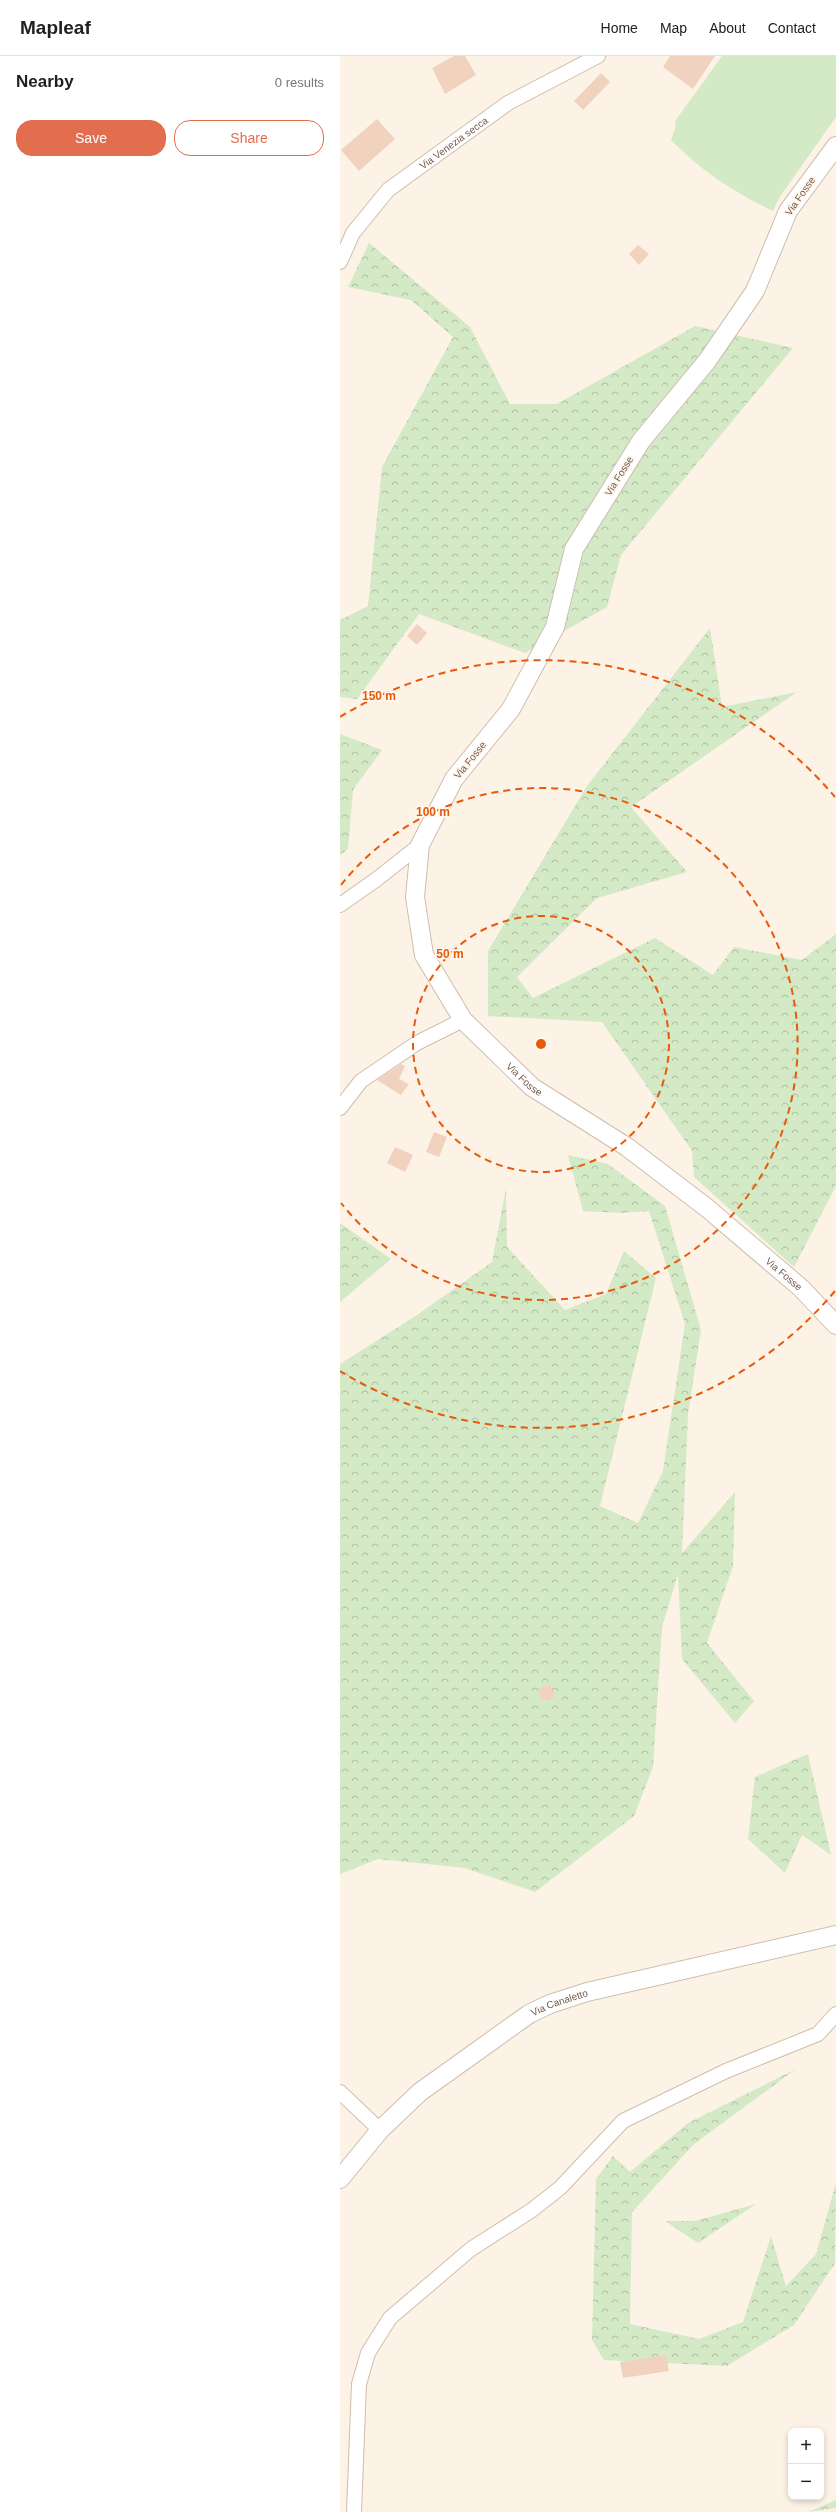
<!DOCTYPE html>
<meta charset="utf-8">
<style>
:root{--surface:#fff;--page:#f6f6f6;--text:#202124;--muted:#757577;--line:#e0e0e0;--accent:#e26d4f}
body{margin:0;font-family:Helvetica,sans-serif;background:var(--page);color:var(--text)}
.controls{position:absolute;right:12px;bottom:12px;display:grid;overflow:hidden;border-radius:8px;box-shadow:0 2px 6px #0003}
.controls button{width:36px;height:36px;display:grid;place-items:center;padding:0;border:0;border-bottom:1px solid var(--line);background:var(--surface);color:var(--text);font:20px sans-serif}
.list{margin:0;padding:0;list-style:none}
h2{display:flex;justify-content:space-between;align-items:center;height:52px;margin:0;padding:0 16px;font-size:17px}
h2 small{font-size:13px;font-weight:400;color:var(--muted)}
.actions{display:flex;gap:8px;padding:12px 16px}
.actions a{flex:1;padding:9px 0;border:1px solid var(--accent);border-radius:16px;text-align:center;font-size:14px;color:var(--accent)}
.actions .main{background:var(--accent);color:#fff}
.map{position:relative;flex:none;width:496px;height:2456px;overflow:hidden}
header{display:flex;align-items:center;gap:24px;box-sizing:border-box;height:56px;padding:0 20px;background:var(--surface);border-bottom:1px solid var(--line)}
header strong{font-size:19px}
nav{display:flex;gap:22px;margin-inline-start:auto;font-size:14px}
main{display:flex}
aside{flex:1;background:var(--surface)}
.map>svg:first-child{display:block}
</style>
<header>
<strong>Mapleaf</strong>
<nav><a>Home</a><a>Map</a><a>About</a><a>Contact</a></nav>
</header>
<main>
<aside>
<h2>Nearby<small>0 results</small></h2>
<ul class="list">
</ul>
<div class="actions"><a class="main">Save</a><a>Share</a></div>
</aside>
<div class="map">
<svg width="496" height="2456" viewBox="0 0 496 2456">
<defs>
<pattern id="forest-crowns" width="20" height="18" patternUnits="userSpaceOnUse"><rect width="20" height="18" fill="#d4e9c5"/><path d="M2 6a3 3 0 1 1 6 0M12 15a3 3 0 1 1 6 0" fill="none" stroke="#b1c0a2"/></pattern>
</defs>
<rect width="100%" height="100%" fill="#fcf3e6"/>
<g fill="url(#forest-crowns)">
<polygon points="29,187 130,271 170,348 217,348 355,270 453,292 281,499 267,551 185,597 79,558 17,643 0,641 0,564 28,550 42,411 113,281 71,244 8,231"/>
<polygon points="370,572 382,651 457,636 291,751 347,816 257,842 177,921 193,942 315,882 373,919 394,891 462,904 496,878 496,1130 454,1211 354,1121 352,1095 262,966 148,960 148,895 247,730"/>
<polygon points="0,678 42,694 13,734 8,793 0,799"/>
<polygon points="228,1099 268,1108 325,1150 361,1274 348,1358 342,1497 395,1436 393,1510 367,1587 414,1645 395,1667 342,1603 338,1518 322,1571 313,1711 294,1760 195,1836 125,1812 38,1803 0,1818 0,1308 74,1261 152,1206 166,1132 167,1191 225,1254 266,1238 284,1195 316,1222 260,1450 298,1467 323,1415 345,1268 309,1155 282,1157 243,1155"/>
<polygon points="0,1167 51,1203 0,1246"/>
<polygon points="468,1698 491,1799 462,1779 445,1817 408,1783 415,1721"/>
<polygon points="456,2013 353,2089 292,2156 290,2268 359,2283 403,2266 431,2180 446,2230 476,2198 496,2127 495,2207 454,2269 387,2310 264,2304 252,2284 256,2123 273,2100 290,2116 348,2067"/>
<polygon points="416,2148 358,2187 325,2165 355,2165"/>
<polygon points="496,2444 496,2452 468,2456"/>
</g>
<path fill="#d4e9c5" d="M 382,0 L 496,0 L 496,61 L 439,142 L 433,155 C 395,137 360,114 331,84 L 336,70 L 335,65 Z"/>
<g fill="#f1d2bf">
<polygon points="114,0 125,0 136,19 105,38 92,12"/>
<polygon points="330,0 375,0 353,33 323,11"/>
<polygon points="261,17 270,26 243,54 234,45"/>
<polygon points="37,63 55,83 19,115 1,94"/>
<polygon points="298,189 309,198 299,209 289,198"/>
<polygon points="77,568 87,577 77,589 67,580"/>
<polygon points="61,1008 65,1010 59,1023 69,1028 61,1039 37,1024"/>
<polygon points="94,1076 107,1081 99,1101 86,1096"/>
<polygon points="55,1091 73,1099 65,1116 47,1107"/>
<polygon points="210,1628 215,1641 202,1645 198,1633"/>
<polygon points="326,2299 329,2315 283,2322 280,2306"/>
</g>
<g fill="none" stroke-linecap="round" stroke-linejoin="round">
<g stroke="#cfbdaf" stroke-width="16">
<g id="minor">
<path id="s1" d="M 0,206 L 13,177 L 48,134 L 168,47 L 258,0"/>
<polyline points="0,849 37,823 80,789"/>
<polyline points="0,1052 21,1025 77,987 123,964"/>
<polyline points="0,2036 40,2074"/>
<polyline points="14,2456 19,2328 28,2297 50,2262 131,2193 192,2154 220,2132 283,2065 386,2015 478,1978 496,1958"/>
</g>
</g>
<g stroke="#cfbdaf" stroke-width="20">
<g id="tertiary">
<path id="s2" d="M 496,90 L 448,155 L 415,235 L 367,305 L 301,385 L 234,493 L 215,571 L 171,653 L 114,723 L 80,789 L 75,841 L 84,899 L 123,964 L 192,1031 L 287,1091 L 367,1152 L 461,1232 L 496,1269"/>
<path id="s3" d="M 0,2123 L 40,2074 L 80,2036 L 189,1958 L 210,1948 L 247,1936 L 496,1879"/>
</g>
</g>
<use href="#minor" stroke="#fff" stroke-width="14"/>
<use href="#tertiary" stroke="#fff" stroke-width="18"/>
</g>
<g fill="none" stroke="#e8590c" stroke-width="2" stroke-dasharray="7 5">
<circle cx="201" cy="988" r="128"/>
<path d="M1 829A256 256 0 1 1 1 1147"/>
<path d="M495 1235A384 384 0 0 1 0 1315M0 661A384 384 0 0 1 495 741"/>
</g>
<g text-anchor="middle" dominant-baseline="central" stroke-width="3.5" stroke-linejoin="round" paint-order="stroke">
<g font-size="10" fill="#75594b" stroke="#fff7ed">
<text stroke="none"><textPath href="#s1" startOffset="168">Via Venezia secca</textPath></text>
<text transform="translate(460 140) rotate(-55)">Via Fosse</text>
<text transform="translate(279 420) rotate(-58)">Via Fosse</text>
<text transform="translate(130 704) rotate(-51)">Via Fosse</text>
<text stroke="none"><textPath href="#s2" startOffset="1093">Via Fosse</textPath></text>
<text stroke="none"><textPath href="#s2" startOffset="1418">Via Fosse</textPath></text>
<text stroke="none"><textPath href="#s3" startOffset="285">Via Canaletto</textPath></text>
</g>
</g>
<circle cx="201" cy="988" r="6" fill="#e8590c" stroke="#fff7ed" stroke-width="2"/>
<g font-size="12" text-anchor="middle" font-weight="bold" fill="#e8590c" stroke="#fff7ed" stroke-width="3.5" stroke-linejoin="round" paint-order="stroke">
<text x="39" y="644">150 m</text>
<text x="93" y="760">100 m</text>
<text x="110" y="902">50 m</text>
</g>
</svg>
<div class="controls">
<button>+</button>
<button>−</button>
</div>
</div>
</main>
